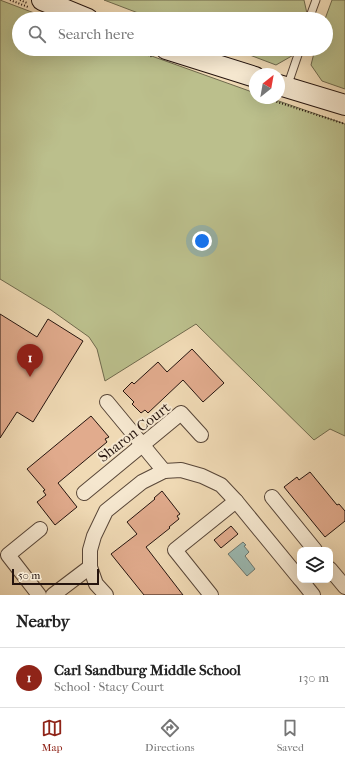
<!DOCTYPE html>
<meta charset="utf-8">
<style>
:root{--surface:#fff;--page:#f2f2f2;--text:#222;--muted:#767676;--line:#e0e0e0;--accent:#8f2418}
body{margin:0;font-family:"IM FELL French Canon",serif;background:var(--page);color:var(--text)}
.controls{position:absolute;right:12px;bottom:12px;display:grid;overflow:hidden;border-radius:8px;box-shadow:0 4px 16px #0002}
.controls button{width:36px;height:36px;display:grid;place-items:center;padding:0;border:0;border-bottom:1px solid var(--line);background:var(--surface);color:var(--text);font:20px sans-serif}
.compass{position:absolute;left:249px;top:68px;width:36px;height:36px;border-radius:50%;background:var(--surface);box-shadow:0 4px 16px #0002;rotate:31deg}
.scale{position:absolute;left:12px;bottom:10px;width:87px;box-sizing:border-box;padding-left:4px;border:2px solid #25140e;border-top:0;font-size:11px;line-height:14px;white-space:nowrap;color:#25140e;-webkit-text-stroke:3px #f5e7cf;paint-order:stroke}
.you{position:absolute;left:202px;top:241px;width:14px;height:14px;margin:-10px;border:3px solid #fff;border-radius:50%;background:#1a73e8;box-shadow:0 0 0 6px #1a73e833}
.badge{display:grid;place-items:center;width:26px;height:26px;border-radius:50%;background:var(--accent);color:#fff;font-size:13px;font-weight:700}
.pin{position:absolute;translate:-50% -33px;filter:drop-shadow(0 1px 2px #0008)}
.pin::after{content:'';position:absolute;top:21px;width:14px;height:12px;background:inherit;clip-path:polygon(0 0,100% 0,50% 100%)}
.list{margin:0;padding:0;list-style:none}
h2{display:flex;justify-content:space-between;align-items:center;height:52px;margin:0;padding:0 16px;font-size:17px}
h2 small{font-size:13px;font-weight:400;color:var(--muted)}
.list li{display:grid;grid-template-columns:26px 1fr auto;gap:12px;align-items:center;box-sizing:border-box;height:60px;padding:0 16px;border-top:1px solid var(--line)}
.list b{display:block;font-size:15px;white-space:nowrap}
.list p{margin:0;font-size:13px;white-space:nowrap;color:var(--muted)}
.list em{font-size:13px;font-style:normal;color:var(--muted)}
.icon{flex:none;width:22px;height:22px;fill:none;stroke:currentColor;stroke-width:2;stroke-linecap:round;stroke-linejoin:round}
.map{position:relative;flex:none;width:345px;height:595px;overflow:hidden}
.search{position:absolute;background:var(--surface);box-shadow:0 4px 16px #0002;left:12px;right:12px;top:12px;height:44px;display:flex;align-items:center;gap:10px;box-sizing:border-box;padding:0 14px;border-radius:22px;color:var(--muted);font-size:15px}
.sheet{height:112px;background:var(--surface)}
nav{display:flex;justify-content:space-around;align-items:center;box-sizing:border-box;height:56px;border-top:1px solid var(--line);background:var(--surface);font-size:11px;color:var(--muted)}
nav a{display:grid;justify-items:center;gap:2px}
nav .on{color:var(--accent)}
.map>svg:first-child{display:block}
</style>
<div class="map">
<svg width="345" height="595" viewBox="0 0 345 595">
<rect width="100%" height="100%" fill="#f0dab5"/>
<filter id="stains"><feTurbulence type="fractalNoise" baseFrequency=".005" numOctaves="4"/><feColorMatrix values="0 0 0 0 .2 0 0 0 0 .09 0 0 0 0 .02 0 0 0 .5 -.17"/></filter>
<radialGradient id="worn" r=".72"><stop offset=".6" stop-color="#630" stop-opacity="0"/><stop offset="1" stop-color="#630" stop-opacity=".3"/></radialGradient>
<g fill="#bbbf8c" stroke="#706a4d">
<polygon points="0,0 50,19 19,19 19,49 132,49 255,93 255,98 270,98 345,124 345,436 330,429 314,440 196,324 105,381 97,349 89,337 51,310 0,279"/>
<polygon points="104,0 304,0 308,18 154,19"/>
<polygon points="332,0 345,0 345,89 322,81 311,65 315,49 326,49 326,19 325,19"/>
<polygon points="234,49 298,49 297,53 276,65"/>
</g>
<polygon fill="#9bbab3" stroke="#6c7871" points="243,542 246,545 244,546 249,552 245,556 255,569 247,576 228,554"/>
<g fill="#e1ab8d" stroke="#25140e">
<polygon points="0,314 37,337 48,319 83,341 33,422 17,412 0,438"/>
<polygon points="192,349 224,383 203,402 183,380 148,413 145,410 141,413 132,404 134,402 123,391 132,382 134,384 158,362 167,372"/>
<polygon points="91,416 109,437 105,439 107,442 58,483 77,507 55,525 37,502 46,495 43,491 45,490 27,469"/>
<polygon points="310,472 337,505 339,504 345,511 345,521 325,537 284,487 297,477 299,480"/>
<polygon points="162,491 180,514 177,516 179,519 169,527 170,528 146,547 183,595 144,595 111,554 137,534 127,522 155,499 154,498"/>
<polygon points="231,526 238,534 221,548 214,540"/>
</g>
<g fill="none" stroke-linecap="round" stroke-linejoin="round">
<g stroke="#584638" stroke-width="9">
<g id="service">
<polyline points="309,19 316,0"/>
<polyline points="287,87 300,49"/>
</g>
</g>
<g stroke="#584638" stroke-width="16">
<g id="minor">
<polyline points="107,402 164,471"/>
<polyline points="84,493 181,413 201,435"/>
<polyline points="272,497 315,550"/>
<polyline points="330,569 345,587"/>
<polyline points="301,580 313,595"/>
<polyline points="39,595 8,555 40,529"/>
<polyline points="53,595 90,567"/>
<polyline points="106,595 96,584 90,567 90,550 94,536 106,511 142,482 164,471 181,470 202,476 221,485 236,501 300,579"/>
<polyline points="211,595 175,550 236,501"/>
</g>
</g>
<g stroke="#25140e" stroke-width="22">
<g id="secondary">
<polyline points="42,0 88,19"/>
<polyline points="166,49 255,77"/>
<polyline points="279,85 345,105"/>
</g>
</g>
<g stroke="#25140e" stroke-width="2" stroke-dasharray="1 2" stroke-linecap="butt">
<polyline points="10,0 28,7"/>
<polyline points="20,0 27,3"/>
<polyline points="134,49 153,57"/>
<polyline points="140,49 151,53"/>
<polyline points="265,98 345,124"/>
</g>
<use href="#service" stroke="#f5e7cf" stroke-width="7"/>
<use href="#minor" stroke="#f5e7cf" stroke-width="14"/>
<use href="#secondary" stroke="#f5e7cf" stroke-width="20"/>
</g>
<g text-anchor="middle" dominant-baseline="central" stroke-width="4" stroke-linejoin="round" paint-order="stroke">
<g font-size="15" fill="#25140e" stroke="#f5e7cf">
<text transform="translate(134 432) rotate(-38)">Sharon Court</text>
</g>
</g>
<rect width="100%" height="100%" filter="url(#stains)"/>
<rect width="100%" height="100%" fill="url(#worn)"/>
</svg>
<div class="controls">
<button><svg class="icon" aria-label="layers" viewBox="0 0 24 24"><path d="M12 4l9 5-9 5-9-5zM3 14l9 5 9-5"/></svg></button>
</div>
<svg class="compass" viewBox="-18 -18 36 36"><path d="M0-13l5 13h-10z" fill="#e53935"/><path d="M0 13l5-13h-10z" fill="#767676"/></svg>
<div class="scale">50 m</div>
<div class="you"></div>
<div class="pin badge" style="left:30px;top:377px">1</div>
<div class="search"><svg class="icon" aria-label="search" viewBox="0 0 24 24"><circle cx="10" cy="10" r="6"/><path d="M15 15l6 6"/></svg>Search here</div>
</div>
<section class="sheet">
<h2>Nearby<small></small></h2>
<ul class="list">
<li><span class="badge">1</span><div><b>Carl Sandburg Middle School</b><p>School · Stacy Court</p></div><em>130 m</em></li>
</ul>
</section>
<nav>
<a class="on"><svg class="icon" aria-label="map" viewBox="0 0 24 24"><path d="M3 6l6-2 6 2 6-2v14l-6 2-6-2-6 2zM9 4v14M15 6v14"/></svg>Map</a>
<a><svg class="icon" aria-label="directions" viewBox="0 0 24 24"><path d="M12 3l9 9-9 9-9-9zM9 14v-3h6M13 9l2 2-2 2"/></svg>Directions</a>
<a><svg class="icon" aria-label="saved" viewBox="0 0 24 24"><path d="M7 4h10v16l-5-4-5 4z"/></svg>Saved</a>
</nav>
